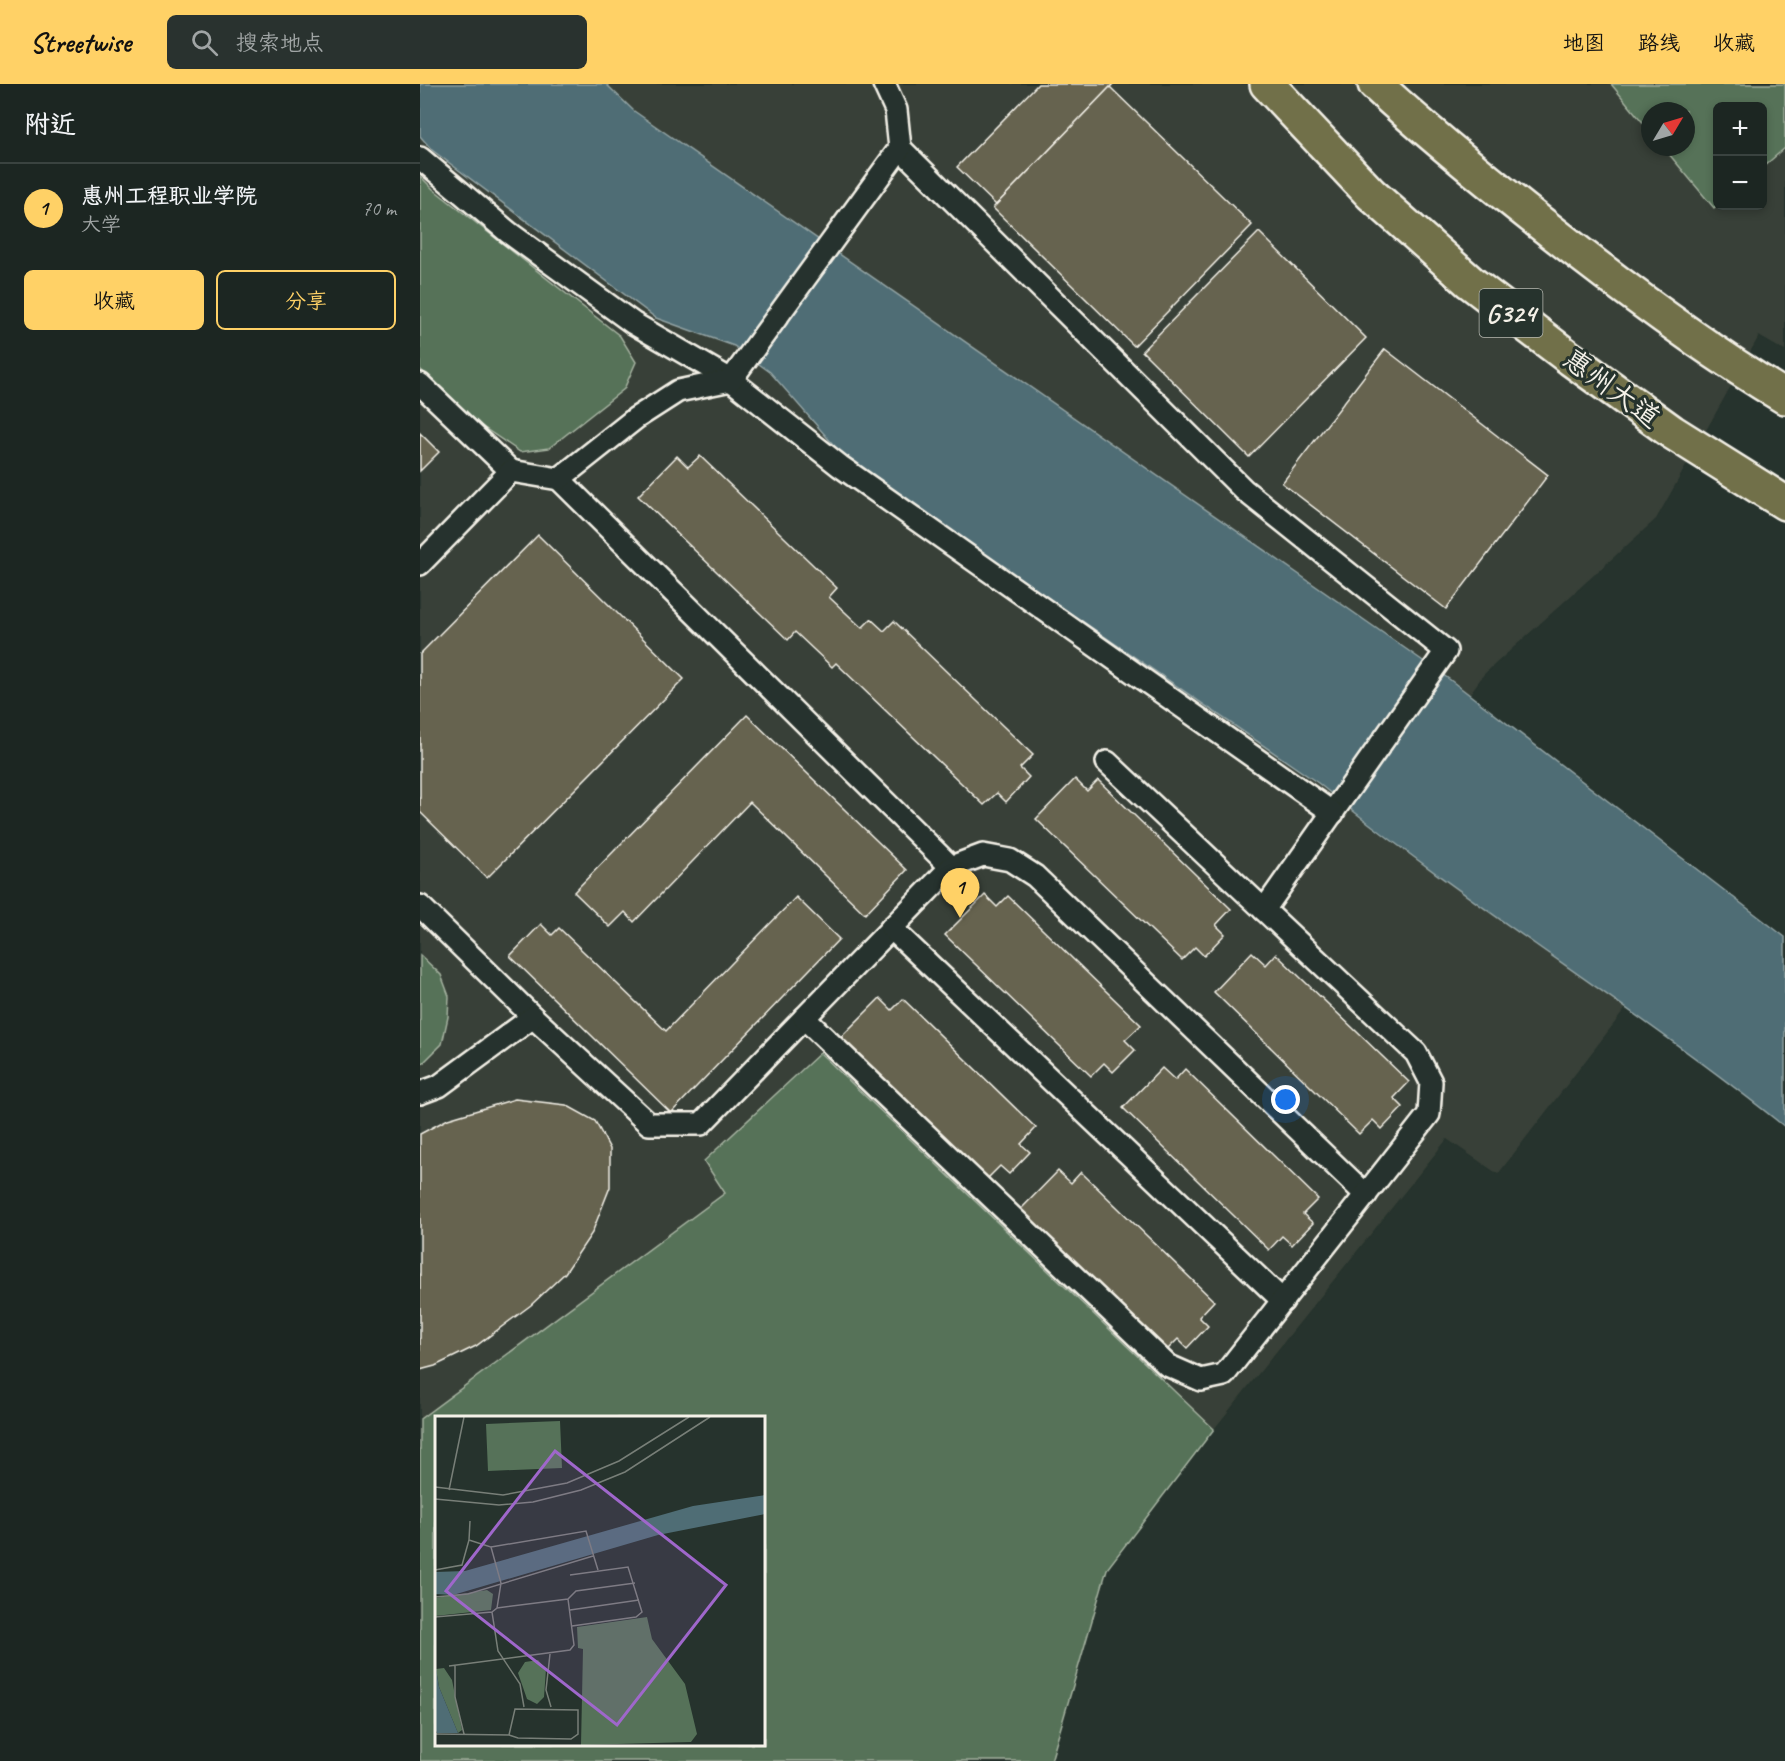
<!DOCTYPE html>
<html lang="zh">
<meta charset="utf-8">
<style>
:root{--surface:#1c2622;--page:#29322f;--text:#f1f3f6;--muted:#a0a5a5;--line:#3a4340;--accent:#ffd166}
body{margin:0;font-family:Caveat,"LXGW WenKai TC",sans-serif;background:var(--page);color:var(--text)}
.controls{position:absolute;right:18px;top:18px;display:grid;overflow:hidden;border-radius:9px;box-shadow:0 3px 9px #0003}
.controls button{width:54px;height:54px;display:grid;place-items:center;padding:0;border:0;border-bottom:2px solid var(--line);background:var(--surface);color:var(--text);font:30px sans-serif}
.compass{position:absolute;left:1221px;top:18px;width:54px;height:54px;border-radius:50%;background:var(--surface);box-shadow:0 3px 9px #0003;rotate:52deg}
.you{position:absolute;left:866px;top:1016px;width:21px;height:21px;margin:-15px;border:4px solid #fff;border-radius:50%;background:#1a73e8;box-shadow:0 0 0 9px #1a73e833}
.badge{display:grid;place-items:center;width:39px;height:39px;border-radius:50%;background:var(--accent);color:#111;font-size:20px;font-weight:700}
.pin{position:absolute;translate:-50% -50px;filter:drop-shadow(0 2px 3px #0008)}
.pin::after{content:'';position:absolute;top:32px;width:21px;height:18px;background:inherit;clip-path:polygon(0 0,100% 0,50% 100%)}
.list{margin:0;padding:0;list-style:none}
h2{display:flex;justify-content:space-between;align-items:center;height:78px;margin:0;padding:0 24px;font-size:26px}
h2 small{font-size:20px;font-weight:400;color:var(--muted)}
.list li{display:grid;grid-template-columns:39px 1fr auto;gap:18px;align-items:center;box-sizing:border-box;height:90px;padding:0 24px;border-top:2px solid var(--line)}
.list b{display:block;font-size:22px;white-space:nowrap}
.list p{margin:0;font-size:20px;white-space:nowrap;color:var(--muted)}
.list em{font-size:20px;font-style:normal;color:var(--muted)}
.actions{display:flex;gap:12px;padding:18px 24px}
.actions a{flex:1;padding:14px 0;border:2px solid var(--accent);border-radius:9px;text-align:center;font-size:21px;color:var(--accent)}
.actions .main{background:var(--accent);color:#111}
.icon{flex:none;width:33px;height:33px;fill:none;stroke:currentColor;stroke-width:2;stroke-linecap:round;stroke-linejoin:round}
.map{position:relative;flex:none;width:1365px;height:1677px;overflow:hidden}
header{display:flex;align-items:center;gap:36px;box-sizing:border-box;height:84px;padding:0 30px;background:var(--accent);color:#111}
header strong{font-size:28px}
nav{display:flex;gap:33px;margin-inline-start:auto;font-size:21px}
.search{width:420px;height:54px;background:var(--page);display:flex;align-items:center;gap:15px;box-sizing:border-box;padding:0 21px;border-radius:9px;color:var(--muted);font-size:22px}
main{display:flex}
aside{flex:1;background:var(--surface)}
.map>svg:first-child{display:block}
</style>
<header>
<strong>Streetwise</strong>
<div class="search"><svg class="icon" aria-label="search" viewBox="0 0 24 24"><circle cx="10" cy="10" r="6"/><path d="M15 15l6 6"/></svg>搜索地点</div>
<nav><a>地图</a><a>路线</a><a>收藏</a></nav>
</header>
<main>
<aside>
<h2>附近<small></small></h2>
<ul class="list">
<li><span class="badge">1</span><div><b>惠州工程职业学院</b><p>大学</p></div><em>70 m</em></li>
</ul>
<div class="actions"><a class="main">收藏</a><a>分享</a></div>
</aside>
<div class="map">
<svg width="1365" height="1677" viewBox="0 0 1365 1677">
<rect width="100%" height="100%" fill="#26332d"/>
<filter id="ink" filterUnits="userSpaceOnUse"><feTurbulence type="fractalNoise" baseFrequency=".0167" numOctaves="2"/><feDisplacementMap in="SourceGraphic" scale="12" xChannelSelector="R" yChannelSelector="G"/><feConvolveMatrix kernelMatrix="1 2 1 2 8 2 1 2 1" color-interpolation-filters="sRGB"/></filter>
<g filter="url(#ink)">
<path fill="#394138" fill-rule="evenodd" d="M 0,0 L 1365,0 L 1365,267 L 1339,252 L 1236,435 L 1064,590 L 953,744 L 1206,924 L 1078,1090 L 1027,1055 L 794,1345 L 687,1485 L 631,1677 L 0,1677 ZM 1298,22 L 1342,22 L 1342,122 L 1298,122 ZM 1230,27 L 1266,27 L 1266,63 L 1230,63 ZM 16,1334 L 344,1334 L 344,1660 L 16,1660 Z"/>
<g fill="#567259" stroke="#a5b2a0" stroke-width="1.5" fill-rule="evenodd">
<polygon points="1191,0 1365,0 1365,64 1343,83 1342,22 1298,22 1298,120 1294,124 1243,63 1266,63 1266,27 1230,27 1230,47"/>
<polygon points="0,92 13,105 200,252 216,278 204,305 129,364 100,368 60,341 0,285"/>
<polygon points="0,871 21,891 29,912 28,933 22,960 0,982"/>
<path d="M 400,969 L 794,1345 L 687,1485 L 631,1677 L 0,1677 L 0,1335 L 305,1109 L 284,1077 ZM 16,1334 L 344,1334 L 344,1660 L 16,1660 Z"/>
</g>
<path fill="#4f6d75" stroke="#91a2a3" stroke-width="1.5" d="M 0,0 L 186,0 L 214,27 L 1029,595 L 1365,853 L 1365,1043 C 1214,922 1048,821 898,699 L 426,375 L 350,288 L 314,262 L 236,234 L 12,66 L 0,52 Z"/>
<g fill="#666350" stroke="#f4f1e8" stroke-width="1.5">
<polygon points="618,0 693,0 576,121 537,83"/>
<polygon points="690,3 832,141 714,262 573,124"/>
<polygon points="839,148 946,254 829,373 722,267"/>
<polygon points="965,265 1128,391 1026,525 862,399"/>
<polygon points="0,349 19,368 0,387"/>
<polygon points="257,372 268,383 280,372 417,504 409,513 442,544 451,535 464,547 474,537 613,671 600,684 609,693 586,718 577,709 564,721 416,579 412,583 375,548 368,556 218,412"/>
<polygon points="118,451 264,595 67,794 0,728 0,570"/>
<polygon points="327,631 487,786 445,830 330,718 214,838 205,828 190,843 154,808"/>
<polygon points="655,695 667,707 678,696 811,825 796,841 805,850 784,872 775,863 762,876 616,735"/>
<polygon points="565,811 577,823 588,812 721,941 705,956 715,966 693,988 684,979 671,992 525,851"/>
<polygon points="376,813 419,855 251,1029 90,872 121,840 132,851 139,844 246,947"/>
<polygon points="832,868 846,881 856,870 989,998 974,1014 983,1023 962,1045 953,1036 939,1050 794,908"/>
<polygon points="460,914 472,926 483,915 616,1044 601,1060 610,1068 589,1090 580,1082 567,1095 421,953"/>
<polygon points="742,984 755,996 765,985 898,1115 883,1130 893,1139 872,1161 862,1152 849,1166 703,1024"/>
<polygon points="95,1015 146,1021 175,1037 190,1065 190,1103 172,1149 145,1189 111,1221 56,1262 15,1282 0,1286 0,1050 28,1035"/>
<polygon points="638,1087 651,1099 661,1088 794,1217 779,1233 788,1242 767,1264 758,1255 744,1269 599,1127"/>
</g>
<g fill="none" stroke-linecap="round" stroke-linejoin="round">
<g stroke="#f4f1e8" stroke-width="26">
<g id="service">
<polyline points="480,64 824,406 1026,567 844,826"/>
<polyline points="0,74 88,148 213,239 311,296 420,382 913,729"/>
<polyline points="0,300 91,387"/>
<polyline points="139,395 531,783 563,771 590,776 615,792 946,1111"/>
<polyline points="0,480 91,387 139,395 216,334 258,307 311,296 480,64 476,26 464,0"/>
<polyline points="0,822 113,933 229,1040 281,1040 531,783"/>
<polyline points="471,844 863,1217"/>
<polyline points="384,934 747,1281 781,1296 804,1291 1009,1030 1011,998 996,969 687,678"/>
<polyline points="0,1009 19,1002 113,933"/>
</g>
</g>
<g stroke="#f4f1e8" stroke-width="38">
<g id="trunk">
<polyline points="847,0 951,110 1050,198 1151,275 1252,348 1365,419"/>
<path d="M 955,0 C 1020,60 1089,115 1159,169 C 1225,220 1293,270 1365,313"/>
</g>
</g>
<use href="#service" stroke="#26332d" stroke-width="21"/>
<use href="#trunk" stroke="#71704a" stroke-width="33"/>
</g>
</g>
<g text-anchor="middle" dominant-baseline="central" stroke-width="6" stroke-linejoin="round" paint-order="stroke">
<rect fill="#26332d" stroke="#b6b8b0" stroke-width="1.5" x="1059.5" y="205" width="63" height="48" rx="4.5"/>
<g font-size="27" font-weight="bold" fill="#f4f1e8">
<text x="1091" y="229">G324</text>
</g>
<g font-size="28" fill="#f4f1e8" stroke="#26332d">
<text transform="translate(1192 304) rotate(36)">惠州大道</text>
</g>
</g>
<g transform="translate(15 1332)">
<rect width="330" height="330" fill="#26332d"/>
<path d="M 125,5 L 127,52 L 53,55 L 51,8 ZM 52,174 L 58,178 L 56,194 L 0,200 L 0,182 ZM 212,201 L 217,223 L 250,268 L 262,318 L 256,326 L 146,329 L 148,233 L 143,232 L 142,211 ZM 103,244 L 111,253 L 109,281 L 102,288 L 92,283 L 83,257 L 90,246 ZM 9,252 L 17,264 L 27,314 L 23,317 L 4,271 L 1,253 Z" fill="#567259"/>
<path d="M 330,79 L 330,98 L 223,119 L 18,179 L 0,178 L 0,156 L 30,155 L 258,90 ZM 0,247 L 4,271 L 23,317 L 2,317 L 0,312 Z" fill="#4f6d75"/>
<path fill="none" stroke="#787f78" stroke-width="1.5" d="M 0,71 L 68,79 L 132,67 L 184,45 L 254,1M 14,74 L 29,1M 0,83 L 64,89 L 98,86 L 146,74 L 190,56 L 275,1M 34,124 L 35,105M 56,131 L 151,115 L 163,154M 0,154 L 27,149 L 34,124 L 56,131 L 66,167 L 62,192 L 57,196 L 63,235 L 85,268 L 89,291M 135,159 L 193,151 L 207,196 L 201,201 L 137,210M 0,181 L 33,178 L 158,140M 62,192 L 133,183 L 141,175 L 200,167M 135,194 L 204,184M 0,201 L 57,196M 115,238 L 111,274 L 116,291M 20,249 L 20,281 L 29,318M 14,250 L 135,234 L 139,229 L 133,183M 0,318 L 74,319 L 80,293 L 143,294 L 143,318 L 136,323 L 83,322 L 74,319"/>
<path fill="#9f67cb" fill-opacity="0.15" stroke="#9f67cb" stroke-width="3" d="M 120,35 L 291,169 L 182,309 L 11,175 Z"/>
<rect width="330" height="330" fill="none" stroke="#f4f1e8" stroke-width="3"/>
</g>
</svg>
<div class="controls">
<button>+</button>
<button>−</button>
</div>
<svg class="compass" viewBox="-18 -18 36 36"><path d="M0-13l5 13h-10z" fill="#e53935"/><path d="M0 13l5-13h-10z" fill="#a0a5a5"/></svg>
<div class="you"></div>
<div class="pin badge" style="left:540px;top:834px">1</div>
</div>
</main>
